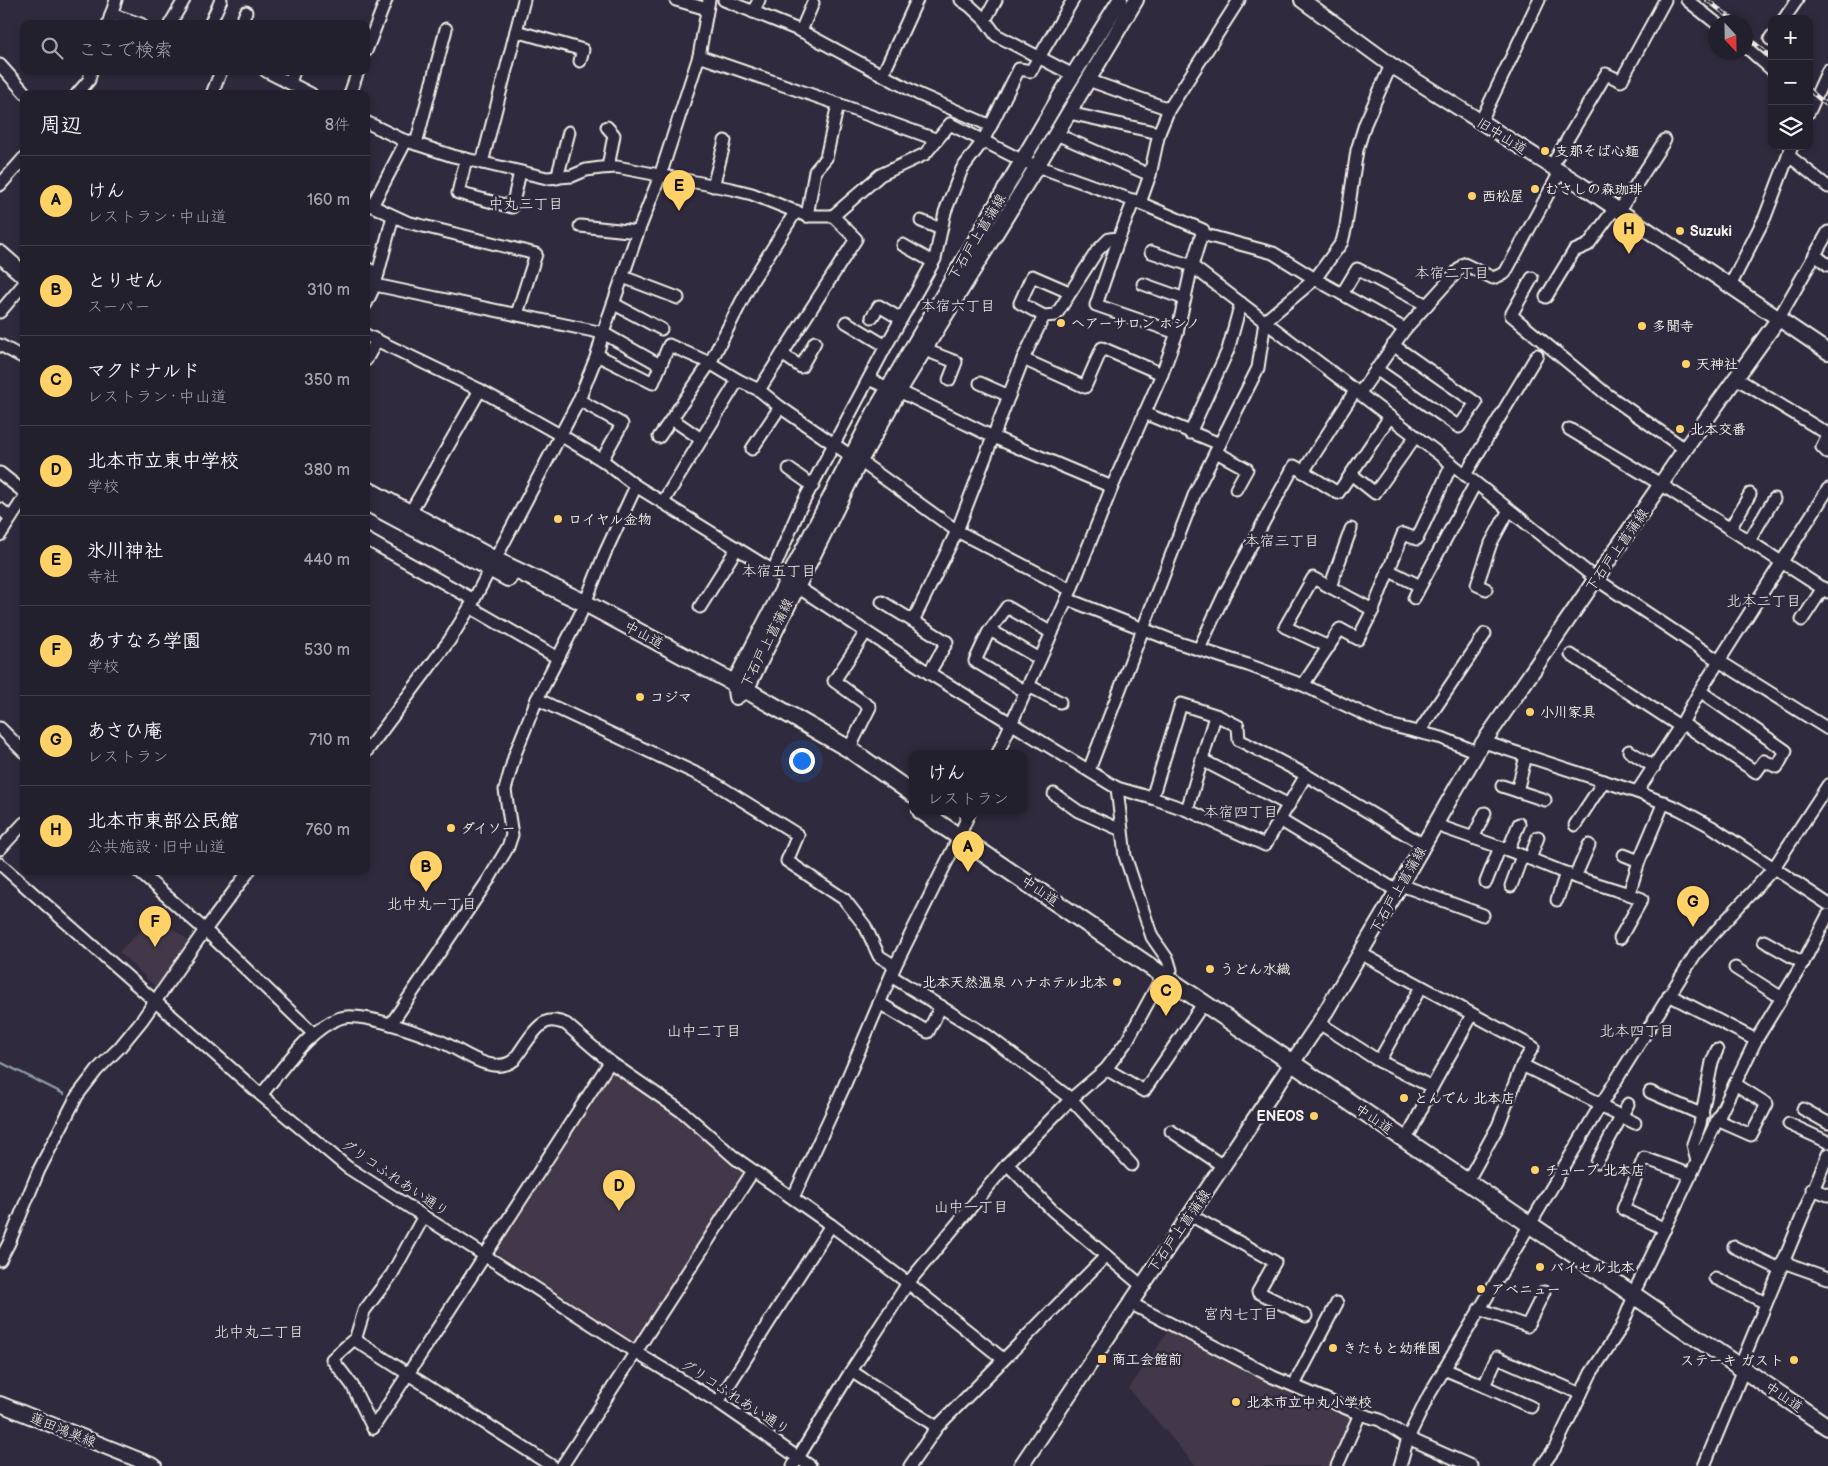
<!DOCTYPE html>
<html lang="ja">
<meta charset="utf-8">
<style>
:root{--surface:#23202e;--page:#2f2d3a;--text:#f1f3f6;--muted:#a3a3aa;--line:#403e4a;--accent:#ffd166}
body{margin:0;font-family:"Balsamiq Sans","Klee One",sans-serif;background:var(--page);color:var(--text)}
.controls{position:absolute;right:15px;top:15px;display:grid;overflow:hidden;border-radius:10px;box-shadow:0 2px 8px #0003}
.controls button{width:45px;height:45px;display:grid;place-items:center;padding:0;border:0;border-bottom:1px solid var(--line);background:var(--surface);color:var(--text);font:25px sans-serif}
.compass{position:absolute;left:1708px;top:15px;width:45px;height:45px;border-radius:50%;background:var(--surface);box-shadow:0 2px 8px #0003;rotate:158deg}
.you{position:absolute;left:801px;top:760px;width:18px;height:18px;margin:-12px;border:4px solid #fff;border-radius:50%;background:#1a73e8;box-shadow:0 0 0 8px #1a73e833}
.badge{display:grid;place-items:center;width:32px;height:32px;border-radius:50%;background:var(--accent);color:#111;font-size:16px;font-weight:700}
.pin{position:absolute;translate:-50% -41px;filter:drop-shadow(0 1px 2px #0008)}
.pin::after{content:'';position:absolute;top:26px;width:18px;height:15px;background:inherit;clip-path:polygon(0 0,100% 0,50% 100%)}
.popup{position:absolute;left:909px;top:750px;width:118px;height:65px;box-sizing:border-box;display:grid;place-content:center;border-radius:10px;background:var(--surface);filter:drop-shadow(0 1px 4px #0005);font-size:16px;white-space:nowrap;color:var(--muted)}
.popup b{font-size:19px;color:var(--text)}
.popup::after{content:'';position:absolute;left:50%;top:100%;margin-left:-10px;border:10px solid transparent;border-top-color:var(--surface)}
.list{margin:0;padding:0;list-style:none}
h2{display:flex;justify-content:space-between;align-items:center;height:65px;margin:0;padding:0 20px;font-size:21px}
h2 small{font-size:16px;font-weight:400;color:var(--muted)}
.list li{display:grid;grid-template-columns:32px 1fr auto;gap:15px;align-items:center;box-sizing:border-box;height:90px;padding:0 20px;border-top:1px solid var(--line)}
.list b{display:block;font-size:19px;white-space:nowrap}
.list p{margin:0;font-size:16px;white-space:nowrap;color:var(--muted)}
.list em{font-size:16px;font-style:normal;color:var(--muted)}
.icon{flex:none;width:28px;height:28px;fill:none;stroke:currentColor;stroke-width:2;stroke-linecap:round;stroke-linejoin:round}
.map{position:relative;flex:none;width:1828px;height:1466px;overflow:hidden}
.search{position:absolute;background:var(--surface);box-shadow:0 2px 8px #0003;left:20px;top:20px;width:350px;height:55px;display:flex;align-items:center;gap:12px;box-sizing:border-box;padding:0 18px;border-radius:10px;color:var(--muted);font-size:19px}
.panel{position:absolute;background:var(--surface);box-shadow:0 2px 8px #0003;left:20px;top:90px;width:350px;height:785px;border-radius:10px}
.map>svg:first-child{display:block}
</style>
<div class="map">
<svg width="1828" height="1466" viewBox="0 0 1828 1466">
<rect width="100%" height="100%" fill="#2f2a3d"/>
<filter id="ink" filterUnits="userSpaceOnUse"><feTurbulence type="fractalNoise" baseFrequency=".02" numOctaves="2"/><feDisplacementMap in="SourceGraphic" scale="10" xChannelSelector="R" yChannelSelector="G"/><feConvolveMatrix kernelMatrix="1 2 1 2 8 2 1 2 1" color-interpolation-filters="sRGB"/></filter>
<g filter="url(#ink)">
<g fill="#423848">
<polygon points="155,916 191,942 156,987 119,952"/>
<polygon points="614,1070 679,1115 743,1172 637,1340 631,1340 498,1254 495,1250 608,1073"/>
<polygon points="1169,1330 1360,1414 1337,1466 1196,1466 1129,1389"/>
</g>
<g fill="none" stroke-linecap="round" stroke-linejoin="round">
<polyline stroke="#8f9ca2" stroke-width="2.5" points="0,1062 64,1094"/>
<g stroke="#f4f1e8" stroke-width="15">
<g id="minor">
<polyline points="676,0 707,9"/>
<polyline points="724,0 801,31 918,94 991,126"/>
<polyline points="961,0 970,6 985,20"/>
<polyline points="996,0 985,20 996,35 1073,75"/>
<polyline points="1687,0 1716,23"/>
<polyline points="753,12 759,0"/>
<polyline points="111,14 141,24"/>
<polyline points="1784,19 1797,0"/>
<polyline points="108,24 116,0"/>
<polyline points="170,24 184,0"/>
<polyline points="210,24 221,0"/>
<polyline points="241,24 246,12"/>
<polyline points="516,31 583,50 580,61"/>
<polyline points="801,31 813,3"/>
<polyline points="1770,39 1772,36"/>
<polyline points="1746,47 1772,70"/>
<polyline points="366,51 386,0"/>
<polyline points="699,56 838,104 935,139"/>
<polyline points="0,65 26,94"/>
<polyline points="266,71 311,94"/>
<polyline points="883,74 917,0"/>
<polyline points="1088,80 1169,109"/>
<polyline points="290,83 294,71"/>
<polyline points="77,94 89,80 91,71"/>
<polyline points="212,94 221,71"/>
<polyline points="350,94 358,71"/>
<polyline points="1809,112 1828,70"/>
<polyline points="1069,113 1159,133"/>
<polyline points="366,122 401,139 453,156 547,178 572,176 586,170 601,168 617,167 732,189 752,194 807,216 833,216 856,239 759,390"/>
<polyline points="1480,123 1539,0"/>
<polyline points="607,127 614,135 608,167"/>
<polyline points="1056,134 1150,175"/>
<polyline points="416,144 446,29"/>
<polyline points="1788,155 1828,187"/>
<polyline points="466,159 458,193 512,207 520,172"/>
<polyline points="482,163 524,0"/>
<polyline points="1551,167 1606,74 1621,81 1665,0"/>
<polyline points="557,178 569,132"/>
<polyline points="0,185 24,158"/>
<polyline points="713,186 725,141"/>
<polyline points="1134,200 1119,238 1096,305 1177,333"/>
<polyline points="366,203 407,222 536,254 517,314"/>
<polyline points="1140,203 1150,175 1159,133 1169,109 1239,0"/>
<polyline points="372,206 406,141"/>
<polyline points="1619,211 1665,140"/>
<polyline points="807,216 815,171 826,158 838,104"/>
<polyline points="833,216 880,175 925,154 950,124 1023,161 1140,203 1203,230 1192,266 1177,333 1162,374 1112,487 1071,590 998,753"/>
<polyline points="921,221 941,229"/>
<polyline points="580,226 638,232"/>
<polyline points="1202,234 1273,253 1315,279 1405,329"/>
<polyline points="903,245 933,262"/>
<polyline points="1151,252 1192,266 1452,464 1596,579 1719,661 1828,729"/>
<polyline points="1815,255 1828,265"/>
<polyline points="366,268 378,274"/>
<polyline points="623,277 678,298"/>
<polyline points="1532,278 1511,315 1605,393 1685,449"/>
<polyline points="1143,284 1185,299"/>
<polyline points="375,285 393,216"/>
<polyline points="1730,286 1765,217 1792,146"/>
<polyline points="1069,292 1032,276 1020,303 1044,316 1056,315 1097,251 1109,239 1119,238"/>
<polyline points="1342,294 1357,269 1427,305"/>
<polyline points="1546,297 1574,251 1588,245 1615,208"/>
<polyline points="366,304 375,285 603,333 660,365"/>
<polyline points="614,304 661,329"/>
<polyline points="0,312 22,286"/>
<polyline points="872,317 879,306 901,319"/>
<polyline points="1779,318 1828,232"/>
<polyline points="846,322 886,346"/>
<polyline points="366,335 480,390 562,436 602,460 636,486 788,580"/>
<polyline points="0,345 24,358"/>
<polyline points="925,350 956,362 949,380"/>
<polyline points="782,354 801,367 815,342"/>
<polyline points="597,355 653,383 669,345 710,363 738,380 759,390 780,407 851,456"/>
<polyline points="1023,359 1085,387 1102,348 1162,374"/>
<polyline points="366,360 377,340"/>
<polyline points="1376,369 1459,427 1476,403 1393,345"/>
<polyline points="1736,378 1828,434"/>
<polyline points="869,379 888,388"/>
<polyline points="980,383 1009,396"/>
<polyline points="899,391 993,437 1112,487"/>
<polyline points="1359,394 1405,329 1464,264 1493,278 1505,273 1560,172"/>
<polyline points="579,400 622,424 602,460"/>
<polyline points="1144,413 1220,444"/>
<polyline points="672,419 701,439"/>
<polyline points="1569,429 1662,485 1828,592"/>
<polyline points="1190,433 1228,350 1241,303"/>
<polyline points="1828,435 1822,447 1828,453"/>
<polyline points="659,437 710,363 752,281 796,211"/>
<polyline points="752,449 780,407"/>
<polyline points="1216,452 1247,469 1236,489"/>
<polyline points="860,461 957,531 1071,590"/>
<polyline points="789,469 813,486"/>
<polyline points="1303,472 1355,391"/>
<polyline points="0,473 24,492"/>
<polyline points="1351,474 1375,493 1415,437"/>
<polyline points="1465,475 1537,355"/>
<polyline points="663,502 738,380"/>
<polyline points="0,509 11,518"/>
<polyline points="410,513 480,390"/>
<polyline points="1730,529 1750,494"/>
<polyline points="0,535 24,498"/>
<polyline points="366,539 474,600"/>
<polyline points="1749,541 1774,499"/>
<polyline points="1388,570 1420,586"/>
<polyline points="773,571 799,510 886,346 935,259 945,212 962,169 983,141 1019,69 1031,71 1073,0"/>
<polyline points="796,586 929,673 1117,788 1125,856 1152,937 1168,960 1171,970"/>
<polyline points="1330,587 1351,529"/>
<polyline points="1486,589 1477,585 1491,543 1509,510"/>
<polyline points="1414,598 1475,484"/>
<polyline points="1067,599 1179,643 1248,665 1303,685 1385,724 1442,738 1477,752"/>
<polyline points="882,602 947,642 929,673"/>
<polyline points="585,603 605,553 636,486"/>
<polyline points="470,607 558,658"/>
<polyline points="700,607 737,548"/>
<polyline points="1802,620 1823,588"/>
<polyline points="913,621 957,531 1023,359 1044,316"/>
<polyline points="990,630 1040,659"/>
<polyline points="1329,647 1285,627 1313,578 1373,610"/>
<polyline points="1199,649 1224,595 1294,466 1338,493 1389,418"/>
<polyline points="1571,655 1681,727"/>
<polyline points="1303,685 1340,629 1358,639 1373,610 1403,534 1417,539 1452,464"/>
<polyline points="1029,686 1060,702"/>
<polyline points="1026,692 975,661 988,633 1007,607 1052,633"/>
<polyline points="537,699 708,779 798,835 787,861 844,899 865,926 879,956 895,966"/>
<polyline points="1682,723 1756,772 1764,761 1777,767 1786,751 1700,691"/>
<polyline points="0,728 24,752"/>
<polyline points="1419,732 1485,634"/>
<polyline points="1484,742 1637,792 1679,809 1712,827 1828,904"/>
<polyline points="849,749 870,707 834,681 866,632"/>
<polyline points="1629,751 1654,767"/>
<polyline points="366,752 449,641 470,607 579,400 597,355 603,333 638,232 660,176 699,56 709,0"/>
<polyline points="1202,760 1289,805"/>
<polyline points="1089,770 1195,493 1258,368 1265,321 1315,279 1342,242 1346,226 1357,150 1365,124 1391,65"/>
<polyline points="1306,775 1239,740 1238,726 1218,716 1181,704 1152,798 1187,810 1265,845 1306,775 1424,845"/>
<polyline points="1502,786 1545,800"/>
<polyline points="1117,788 1152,798"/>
<polyline points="1517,791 1526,756"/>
<polyline points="1637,792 1682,723 1700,691 1828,489"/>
<polyline points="1054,794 1078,811 1121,830"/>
<polyline points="1187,810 1215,716"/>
<polyline points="1280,820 1397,891"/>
<polyline points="1436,825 1508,850 1575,877 1629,894 1639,861 1664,802"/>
<polyline points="1575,825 1604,781"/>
<polyline points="1473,838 1485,813"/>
<polyline points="0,849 24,823"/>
<polyline points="1508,850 1519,824"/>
<polyline points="1624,855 1639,861"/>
<polyline points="1530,859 1538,837"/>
<polyline points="0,864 261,1095 347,1167 635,1352 718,1402 810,1466"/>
<polyline points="138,871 205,930 313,1033"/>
<polyline points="1575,877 1589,845"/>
<polyline points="1486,882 1500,847"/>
<polyline points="1401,885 1483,915"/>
<polyline points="1511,886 1522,856"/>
<polyline points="1557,900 1566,873"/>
<polyline points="1620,938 1642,899 1629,894"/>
<polyline points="1764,941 1803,963"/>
<polyline points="1360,953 1533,1047 1522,1065 1498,1126 1472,1173"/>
<polyline points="1735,968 1782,998"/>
<polyline points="891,976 988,1036 1071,1099 1132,1165"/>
<polyline points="1669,995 1756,1040"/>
<polyline points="879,1003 928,1032 941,1006"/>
<polyline points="1319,1023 1379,1061 1432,1087"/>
<polyline points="391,1024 489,879 508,847 512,835 505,790 515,754 537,699 581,613"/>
<polyline points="1379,1061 1421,987"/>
<polyline points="1522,1065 1601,1104"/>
<polyline points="1106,1069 1144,1091 1203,1004"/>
<polyline points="1650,1092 1703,1115"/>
<path d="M 261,1095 C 283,1069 308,1029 340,1018 C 361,1011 419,1033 440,1041 C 460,1049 492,1077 514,1060 C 522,1050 534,1027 546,1022 C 552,1019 560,1022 566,1024 L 610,1062 L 684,1113 L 735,1158 L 831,1225 L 908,1283 L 1003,1359"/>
<polyline points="1600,1106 1635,1123"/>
<polyline points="1803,1109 1828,1123"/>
<polyline points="1717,1120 1751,1135 1767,1104 1735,1084"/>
<polyline points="1789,1124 1828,1142"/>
<polyline points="1171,1131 1223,1166"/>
<polyline points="1411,1131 1432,1087 1472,1015"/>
<polyline points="1597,1162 1628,1104"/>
<polyline points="1697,1162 1693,1144 1700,1124 1712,1062 1717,1050"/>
<polyline points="1007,1164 1052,1210 1141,1285"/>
<polyline points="1812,1189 1828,1195"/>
<polyline points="793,1198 842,1091 895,966 959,837 970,811"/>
<polyline points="1190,1215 1275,1262 1258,1292 1306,1316"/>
<polyline points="1665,1229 1623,1209 1644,1158 1691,1175"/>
<polyline points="1734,1247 1780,1269"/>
<polyline points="0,1260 9,1243 39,1170 77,1096 97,1070 120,1047 142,1020 205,930 249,871"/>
<polyline points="1783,1262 1828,1278"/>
<polyline points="1715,1278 1766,1303"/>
<polyline points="1637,1286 1756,1040 1803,963 1828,915"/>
<polyline points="1130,1303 1273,1377 1360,1414 1380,1420 1408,1438 1471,1466"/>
<polyline points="1479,1309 1527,1326 1544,1292"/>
<polyline points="355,1340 364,1311 392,1274 424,1216"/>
<polyline points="1744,1357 1828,1154"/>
<polyline points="1444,1369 1484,1386 1497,1357 1581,1394"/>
<polyline points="851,1371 937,1427"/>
<polyline points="1294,1385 1337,1303"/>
<polyline points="1484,1386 1531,1407"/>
<polyline points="718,1402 831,1225"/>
<polyline points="373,1428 610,1062"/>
<polyline points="373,1428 352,1385 332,1359 352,1341 355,1340 552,1466"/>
<polyline points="562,1466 753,1171"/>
<polyline points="793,1466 851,1371 908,1283 1007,1164 1071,1099 1106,1069 1127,1041 1163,975"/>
<polyline points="910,1466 937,1427 1106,1256"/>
<polyline points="1337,1466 1360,1414"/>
<polyline points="1400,1466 1408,1438 1429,1395 1600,1106 1696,953 1773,869 1828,785"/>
<polyline points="1542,1466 1555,1448 1591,1373 1621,1328 1634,1296"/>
<polyline points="1704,1466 1744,1369"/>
</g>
</g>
<g stroke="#f4f1e8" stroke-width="18">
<g id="major">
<polyline points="1120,0 1060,96 875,411 734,683 736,697 746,690 860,461 899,391 1037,166 1136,0"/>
<polyline points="1302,0 1391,65 1581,185 1828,352"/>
<polyline points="0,1404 154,1466"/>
<polyline points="1021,1466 1319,1023 1397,891 1477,752 1685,449 1779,318"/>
</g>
</g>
<g stroke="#f4f1e8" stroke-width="20">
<g id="highway">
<polyline points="0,254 24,275"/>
<polyline points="366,489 495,560 585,603 734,683 849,749 913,794"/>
<polyline points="366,502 508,578"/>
<polyline points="921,811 1828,1427"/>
</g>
</g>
<use href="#minor" stroke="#2f2a3d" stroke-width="11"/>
<use href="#major" stroke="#2f2a3d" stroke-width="14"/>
<use href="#highway" stroke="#2f2a3d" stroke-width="16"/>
<g stroke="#f4f1e8" stroke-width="4.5">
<g id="rail">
<polyline points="1707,0 1736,22"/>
<polyline points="1746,36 1772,58"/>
<polyline points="1809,90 1828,106"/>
</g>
</g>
<use href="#rail" stroke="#2f2a3d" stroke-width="2.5" stroke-dasharray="8" stroke-linecap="butt"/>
</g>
</g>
<g fill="#ffd166" stroke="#2f2a3d" stroke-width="2">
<circle cx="1545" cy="151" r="5"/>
<circle cx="1535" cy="189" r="5"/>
<circle cx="1472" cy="196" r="5"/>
<circle cx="1680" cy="231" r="5"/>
<circle cx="1061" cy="323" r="5"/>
<circle cx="1642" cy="326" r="5"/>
<circle cx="1686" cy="364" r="5"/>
<circle cx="1680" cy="429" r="5"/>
<circle cx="558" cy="519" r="5"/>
<circle cx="640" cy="697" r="5"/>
<circle cx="1530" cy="712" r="5"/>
<circle cx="451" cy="828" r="5"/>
<circle cx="1210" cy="969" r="5"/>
<circle cx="1117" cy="982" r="5"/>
<circle cx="1404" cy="1098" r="5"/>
<circle cx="1314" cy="1116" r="5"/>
<circle cx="1535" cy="1170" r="5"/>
<circle cx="1540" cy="1267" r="5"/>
<circle cx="1481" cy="1289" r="5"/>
<circle cx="1333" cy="1348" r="5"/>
<rect x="1097" y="1354" width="10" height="10" rx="2.5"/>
<circle cx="1794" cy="1360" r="5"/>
<circle cx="1236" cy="1402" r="5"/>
</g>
<g text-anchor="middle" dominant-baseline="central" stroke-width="5" stroke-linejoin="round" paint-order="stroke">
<g font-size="14" fill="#f4f1e8" stroke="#2f2a3d">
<text transform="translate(1502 136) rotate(32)">旧中山道</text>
<text transform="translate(977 237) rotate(-59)">下石戸上菖蒲線</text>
<text transform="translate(1617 550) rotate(-55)">下石戸上菖蒲線</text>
<text transform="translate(644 635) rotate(28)">中山道</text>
<text transform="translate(767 643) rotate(-63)">下石戸上菖蒲線</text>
<text transform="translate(1398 890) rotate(-60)">下石戸上菖蒲線</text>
<text transform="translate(1040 891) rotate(34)">中山道</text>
<text transform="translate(1374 1119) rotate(34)">中山道</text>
<text transform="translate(395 1178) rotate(34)">グリコふれあい通り</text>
<text transform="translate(1179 1231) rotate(-55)">下石戸上菖蒲線</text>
<text transform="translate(735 1397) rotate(33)">グリコふれあい通り</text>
<text transform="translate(1784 1397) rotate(34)">中山道</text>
<text transform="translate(63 1430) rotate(22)">蓮田鴻巣線</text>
</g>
<g font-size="14" font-weight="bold" fill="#f4f1e8" stroke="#2f2a3d" text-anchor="start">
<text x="1555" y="151">支那そば心麺</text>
<text x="1545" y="189">むさしの森珈琲</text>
<text x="1482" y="196">西松屋</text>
<text x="1690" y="231">Suzuki</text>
<text x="1071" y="323">ヘアーサロン ホシノ</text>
<text x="1652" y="326">多聞寺</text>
<text x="1696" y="364">天神社</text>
<text x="1690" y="429">北本交番</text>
<text x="568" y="519">ロイヤル金物</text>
<text x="650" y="697">コジマ</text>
<text x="1540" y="712">小川家具</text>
<text x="461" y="828">ダイソー</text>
<text x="1220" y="969">うどん水織</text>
<text x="1107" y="982" text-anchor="end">北本天然温泉 ハナホテル北本</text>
<text x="1414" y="1098">とんでん 北本店</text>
<text x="1304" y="1116" text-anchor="end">ENEOS</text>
<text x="1545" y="1170">チューブ 北本店</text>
<text x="1550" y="1267">バイセル北本</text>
<text x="1491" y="1289">アベニュー</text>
<text x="1343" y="1348">きたもと幼稚園</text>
<text x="1112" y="1359">商工会館前</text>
<text x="1784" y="1360" text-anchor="end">ステーキ ガスト</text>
<text x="1246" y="1402">北本市立中丸小学校</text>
</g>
<g font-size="15" fill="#f4f1e8" stroke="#2f2a3d">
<text x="526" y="204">中丸三丁目</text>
<text x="1452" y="273">本宿二丁目</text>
<text x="958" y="306">本宿六丁目</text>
<text x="1282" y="541">本宿三丁目</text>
<text x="779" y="571">本宿五丁目</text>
<text x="1764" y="601">北本二丁目</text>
<text x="1241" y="812">本宿四丁目</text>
<text x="432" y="904">北中丸一丁目</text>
<text x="704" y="1031">山中二丁目</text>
<text x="1637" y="1031">北本四丁目</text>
<text x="971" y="1207">山中一丁目</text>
<text x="1241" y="1314">宮内七丁目</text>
<text x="259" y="1332">北中丸二丁目</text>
</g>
</g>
</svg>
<div class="controls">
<button>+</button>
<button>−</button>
<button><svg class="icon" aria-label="layers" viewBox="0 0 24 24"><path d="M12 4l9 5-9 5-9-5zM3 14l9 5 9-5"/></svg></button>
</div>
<svg class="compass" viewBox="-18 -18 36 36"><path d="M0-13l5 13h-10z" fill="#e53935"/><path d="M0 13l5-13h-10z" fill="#a3a3aa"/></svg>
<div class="you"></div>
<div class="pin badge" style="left:968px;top:872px">A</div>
<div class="popup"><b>けん</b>レストラン</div>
<div class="pin badge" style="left:426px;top:892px">B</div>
<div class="pin badge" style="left:1166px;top:1016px">C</div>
<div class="pin badge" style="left:619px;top:1211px">D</div>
<div class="pin badge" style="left:679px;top:211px">E</div>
<div class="pin badge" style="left:155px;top:947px">F</div>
<div class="pin badge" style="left:1693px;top:927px">G</div>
<div class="pin badge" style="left:1629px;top:254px">H</div>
<div class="search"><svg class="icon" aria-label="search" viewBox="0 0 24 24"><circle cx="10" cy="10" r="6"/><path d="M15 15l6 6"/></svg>ここで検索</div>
<section class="panel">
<h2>周辺<small>8件</small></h2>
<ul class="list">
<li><span class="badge">A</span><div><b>けん</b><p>レストラン · 中山道</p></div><em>160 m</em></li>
<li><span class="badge">B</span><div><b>とりせん</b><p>スーパー</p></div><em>310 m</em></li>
<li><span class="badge">C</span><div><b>マクドナルド</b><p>レストラン · 中山道</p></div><em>350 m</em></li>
<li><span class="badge">D</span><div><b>北本市立東中学校</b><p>学校</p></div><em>380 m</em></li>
<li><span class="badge">E</span><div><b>氷川神社</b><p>寺社</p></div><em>440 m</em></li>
<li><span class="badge">F</span><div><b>あすなろ学園</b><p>学校</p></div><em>530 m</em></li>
<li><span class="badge">G</span><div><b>あさひ庵</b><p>レストラン</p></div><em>710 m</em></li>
<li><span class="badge">H</span><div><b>北本市東部公民館</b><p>公共施設 · 旧中山道</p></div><em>760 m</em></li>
</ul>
</section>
</div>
